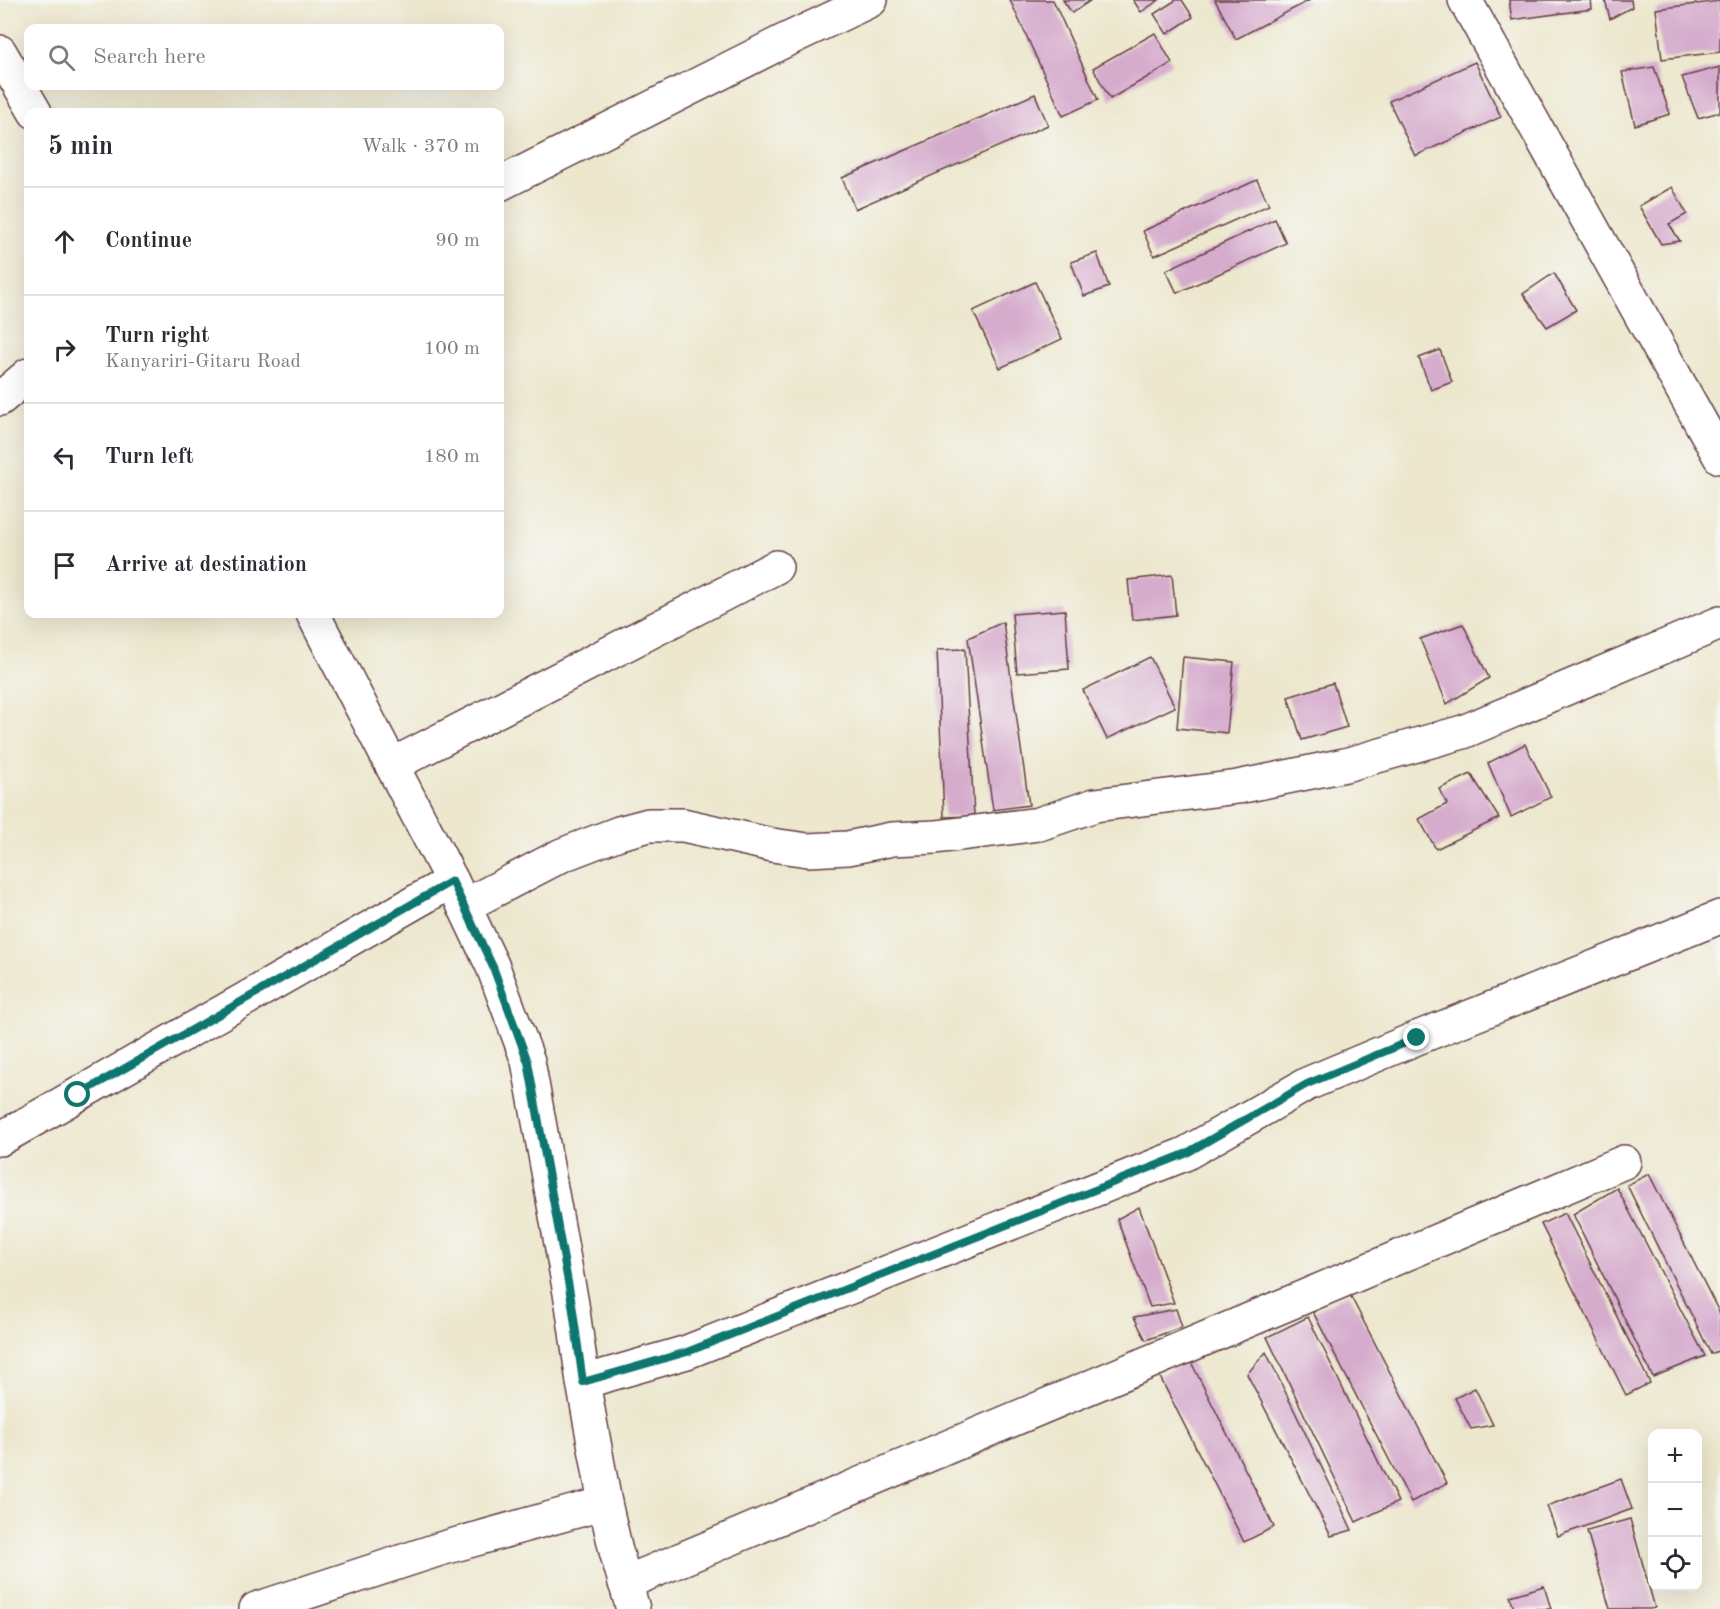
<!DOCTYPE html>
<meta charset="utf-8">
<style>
:root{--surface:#fff;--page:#f7f7f7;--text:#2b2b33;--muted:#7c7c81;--line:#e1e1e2}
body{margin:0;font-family:"Old Standard TT",serif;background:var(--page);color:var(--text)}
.controls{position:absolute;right:18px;bottom:18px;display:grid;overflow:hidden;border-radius:12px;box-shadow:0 6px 24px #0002}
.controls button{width:54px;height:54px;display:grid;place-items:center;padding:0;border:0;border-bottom:2px solid var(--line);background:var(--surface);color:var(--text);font:30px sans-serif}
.stop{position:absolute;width:18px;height:18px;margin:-14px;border:4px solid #0f766e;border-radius:50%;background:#fff}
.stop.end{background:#0f766e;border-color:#fff;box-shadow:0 2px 6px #0008}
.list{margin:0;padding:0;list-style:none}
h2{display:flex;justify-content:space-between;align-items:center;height:78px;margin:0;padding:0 24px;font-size:26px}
h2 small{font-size:20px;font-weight:400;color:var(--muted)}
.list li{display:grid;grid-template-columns:39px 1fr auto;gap:18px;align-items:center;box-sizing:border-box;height:108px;padding:0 24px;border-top:2px solid var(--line)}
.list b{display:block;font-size:22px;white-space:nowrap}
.list p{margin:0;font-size:20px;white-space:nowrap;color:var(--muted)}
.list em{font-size:20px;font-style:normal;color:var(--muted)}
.icon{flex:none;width:33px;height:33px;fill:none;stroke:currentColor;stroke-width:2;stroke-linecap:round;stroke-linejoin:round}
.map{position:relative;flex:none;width:1720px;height:1609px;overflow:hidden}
.search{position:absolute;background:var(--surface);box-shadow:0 6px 24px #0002;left:24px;top:24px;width:480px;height:66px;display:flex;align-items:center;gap:15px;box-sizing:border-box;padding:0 21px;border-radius:12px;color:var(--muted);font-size:22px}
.panel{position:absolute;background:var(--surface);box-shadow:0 6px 24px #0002;left:24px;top:108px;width:480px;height:510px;border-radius:12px}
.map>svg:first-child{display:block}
</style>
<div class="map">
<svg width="1720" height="1609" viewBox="0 0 1720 1609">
<rect width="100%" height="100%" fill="#f6f6f2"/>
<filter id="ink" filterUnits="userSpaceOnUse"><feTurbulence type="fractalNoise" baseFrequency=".0167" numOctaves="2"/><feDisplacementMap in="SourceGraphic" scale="12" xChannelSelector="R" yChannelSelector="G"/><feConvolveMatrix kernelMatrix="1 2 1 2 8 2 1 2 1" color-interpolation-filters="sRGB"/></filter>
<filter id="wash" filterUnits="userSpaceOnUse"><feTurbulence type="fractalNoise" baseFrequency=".008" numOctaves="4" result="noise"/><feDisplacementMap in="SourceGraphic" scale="24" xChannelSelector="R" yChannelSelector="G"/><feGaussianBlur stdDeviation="1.35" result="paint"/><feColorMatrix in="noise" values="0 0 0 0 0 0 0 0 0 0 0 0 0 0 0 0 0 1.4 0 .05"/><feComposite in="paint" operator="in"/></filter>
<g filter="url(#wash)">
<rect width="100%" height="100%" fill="#ece7cd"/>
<g id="blocks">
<g fill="#d6accd">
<polygon points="1010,0 1053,0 1098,100 1063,116"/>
<polygon points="1063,0 1091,0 1072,13"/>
<polygon points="1133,0 1159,0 1141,12"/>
<polygon points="1176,0 1182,0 1193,17 1167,34 1154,14"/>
<polygon points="1215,0 1310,0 1236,39"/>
<polygon points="1509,0 1591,0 1592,9 1512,20"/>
<polygon points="1605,0 1631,0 1632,7 1610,19"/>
<polygon points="1720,1 1720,52 1662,59 1656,9"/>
<polygon points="1155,33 1172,63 1110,99 1093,68"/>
<polygon points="1475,62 1501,117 1415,156 1389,101"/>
<polygon points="1654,67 1670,114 1635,125 1622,72"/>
<polygon points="1720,67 1720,112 1698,118 1682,77"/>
<polygon points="1035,94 1048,125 855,209 842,178"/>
<polygon points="1257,180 1269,205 1154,256 1143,231"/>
<polygon points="1672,187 1687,214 1669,224 1680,241 1661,244 1639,206"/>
<polygon points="1275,219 1286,243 1177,293 1166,270"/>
<polygon points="1097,253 1109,287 1084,296 1071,262"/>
<polygon points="1554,273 1576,310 1547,327 1523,294"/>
<polygon points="1035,282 1062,339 1000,368 973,311"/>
<polygon points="1440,350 1452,382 1431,390 1419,358"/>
<polygon points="1172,575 1176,615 1132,620 1128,580"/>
<polygon points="1065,610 1069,669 1017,673 1012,614"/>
<polygon points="1003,622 1029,805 993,810 968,638"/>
<polygon points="1463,624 1489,678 1447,704 1420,639"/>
<polygon points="965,649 974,816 944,817 937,650"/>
<polygon points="1150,657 1175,707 1107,739 1083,690"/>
<polygon points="1183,657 1234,662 1227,733 1177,728"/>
<polygon points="1333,683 1347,727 1302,740 1288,697"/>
<polygon points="1525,744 1551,797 1511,817 1488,763"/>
<polygon points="1471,774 1499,818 1436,849 1419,819 1447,804 1439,789"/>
<polygon points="1649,1174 1720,1314 1720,1350 1711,1354 1627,1185"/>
<polygon points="1617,1188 1705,1356 1653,1377 1573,1214"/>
<polygon points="1139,1207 1174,1303 1150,1307 1117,1219"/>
<polygon points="1565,1213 1650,1383 1626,1395 1541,1224"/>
<polygon points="1349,1293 1447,1483 1411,1502 1313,1312"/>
<polygon points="1176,1309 1182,1327 1146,1340 1134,1317"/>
<polygon points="1308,1317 1398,1502 1356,1522 1267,1337"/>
<polygon points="1266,1352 1352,1530 1331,1536 1247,1374"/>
<polygon points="1190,1360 1274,1527 1244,1542 1159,1375"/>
<polygon points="1475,1388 1493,1425 1471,1429 1455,1398"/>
<polygon points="1621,1479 1632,1509 1558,1536 1547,1506"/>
<polygon points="1630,1519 1655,1608 1650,1609 1610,1609 1587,1531"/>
<polygon points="1544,1586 1551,1609 1514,1609 1510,1596"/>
</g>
</g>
</g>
<g filter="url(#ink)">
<use href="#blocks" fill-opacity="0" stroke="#623d43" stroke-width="1.5"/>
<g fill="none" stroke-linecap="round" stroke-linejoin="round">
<g stroke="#623d43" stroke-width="36">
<g id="minor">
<polyline points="1465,0 1720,457"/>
<polyline points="0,52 35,112"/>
<polyline points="500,184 782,42 871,0"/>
<polyline points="0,399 28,375"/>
<polyline points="313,614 452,881 493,967 528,1061 572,1304 583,1382 605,1503 616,1551 633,1609"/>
<polyline points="392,765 776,567"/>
<polyline points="464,906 562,855 619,833 649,825 683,825 772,845 808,850 848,848 892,839 936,837 1039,824 1095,805 1238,787 1345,765 1463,732 1720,623"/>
<polyline points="0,1139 452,881"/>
<polyline points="583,1382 687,1352 1185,1154 1307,1084 1417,1038 1720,917"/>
<polyline points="625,1583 1624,1162"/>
<polyline points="256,1609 440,1549 605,1503"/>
</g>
</g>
<use href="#minor" stroke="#fff" stroke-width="33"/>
</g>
</g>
<g fill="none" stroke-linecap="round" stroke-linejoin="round" filter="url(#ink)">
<polyline stroke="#0f766e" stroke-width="8" points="78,1095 452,881 493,967 528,1062 572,1304 583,1382 687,1352 1185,1154 1307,1084 1417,1038"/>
</g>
</svg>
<div class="controls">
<button>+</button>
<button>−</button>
<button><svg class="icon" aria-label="locate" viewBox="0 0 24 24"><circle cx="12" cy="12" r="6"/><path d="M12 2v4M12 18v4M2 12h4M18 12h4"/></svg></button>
</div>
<div class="stop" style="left:78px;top:1095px"></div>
<div class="stop end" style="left:1417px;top:1038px"></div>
<div class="search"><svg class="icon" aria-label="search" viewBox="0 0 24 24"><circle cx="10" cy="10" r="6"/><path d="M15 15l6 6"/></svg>Search here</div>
<section class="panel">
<h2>5 min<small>Walk · 370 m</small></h2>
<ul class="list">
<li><svg class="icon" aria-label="ahead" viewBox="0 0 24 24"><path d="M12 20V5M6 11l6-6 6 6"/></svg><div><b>Continue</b></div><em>90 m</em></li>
<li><svg class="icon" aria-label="right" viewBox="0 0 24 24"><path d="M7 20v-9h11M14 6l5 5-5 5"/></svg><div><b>Turn right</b><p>Kanyariri-Gitaru Road</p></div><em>100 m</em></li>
<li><svg class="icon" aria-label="left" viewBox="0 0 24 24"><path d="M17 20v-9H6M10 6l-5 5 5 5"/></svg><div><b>Turn left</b></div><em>180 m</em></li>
<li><svg class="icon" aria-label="arrive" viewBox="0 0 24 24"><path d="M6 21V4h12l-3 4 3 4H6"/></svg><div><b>Arrive at destination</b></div></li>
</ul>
</section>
</div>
